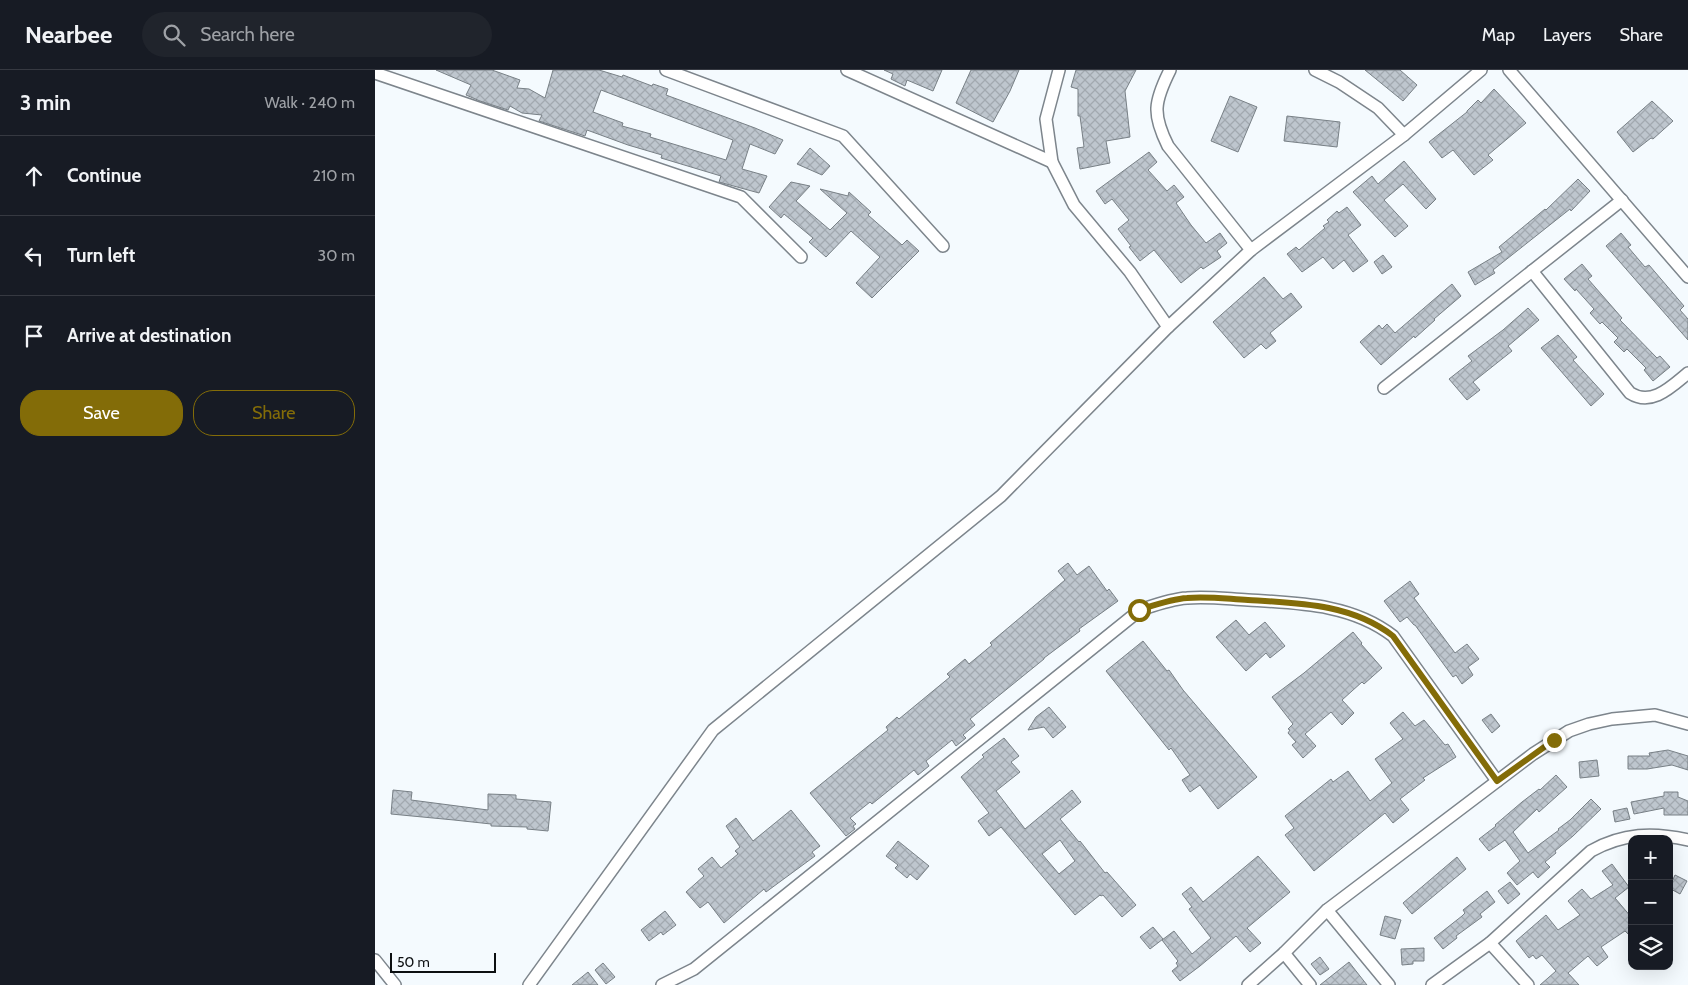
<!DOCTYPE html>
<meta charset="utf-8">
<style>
:root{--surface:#171b24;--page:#20242c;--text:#f1f3f6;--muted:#9ea1a6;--line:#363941;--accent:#836c08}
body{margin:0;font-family:Cabin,sans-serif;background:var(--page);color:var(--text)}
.controls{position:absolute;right:15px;bottom:15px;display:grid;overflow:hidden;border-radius:10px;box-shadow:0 5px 20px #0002}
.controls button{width:45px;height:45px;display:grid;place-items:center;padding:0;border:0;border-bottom:1px solid var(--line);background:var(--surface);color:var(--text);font:25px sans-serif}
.scale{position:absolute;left:15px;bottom:12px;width:106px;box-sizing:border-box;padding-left:5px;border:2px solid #0c0f11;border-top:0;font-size:14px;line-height:18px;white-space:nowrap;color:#0c0f11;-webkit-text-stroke:4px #f4fafe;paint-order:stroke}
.stop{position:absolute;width:15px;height:15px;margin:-11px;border:4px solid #836c08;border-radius:50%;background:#fff}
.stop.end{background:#836c08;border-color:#fff;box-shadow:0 1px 5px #0008}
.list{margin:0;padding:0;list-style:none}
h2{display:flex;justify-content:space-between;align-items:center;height:65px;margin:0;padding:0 20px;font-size:21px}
h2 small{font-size:16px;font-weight:400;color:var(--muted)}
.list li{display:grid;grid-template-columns:32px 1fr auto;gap:15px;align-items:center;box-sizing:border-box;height:80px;padding:0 20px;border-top:1px solid var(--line)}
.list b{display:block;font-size:19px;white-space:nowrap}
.list em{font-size:16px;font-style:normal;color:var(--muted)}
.actions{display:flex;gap:10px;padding:15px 20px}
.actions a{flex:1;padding:11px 0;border:1px solid var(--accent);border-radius:20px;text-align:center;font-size:18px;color:var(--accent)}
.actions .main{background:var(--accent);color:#fff}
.icon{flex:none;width:28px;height:28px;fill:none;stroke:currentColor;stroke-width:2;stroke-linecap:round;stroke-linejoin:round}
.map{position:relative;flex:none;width:1313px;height:915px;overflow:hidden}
header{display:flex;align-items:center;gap:30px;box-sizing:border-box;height:70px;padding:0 25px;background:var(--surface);border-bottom:1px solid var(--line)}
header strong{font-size:24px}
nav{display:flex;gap:28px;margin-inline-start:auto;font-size:18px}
.search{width:350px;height:45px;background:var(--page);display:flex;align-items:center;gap:12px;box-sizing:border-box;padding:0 18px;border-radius:28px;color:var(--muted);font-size:19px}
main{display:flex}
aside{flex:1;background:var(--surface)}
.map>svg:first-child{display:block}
</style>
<header>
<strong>Nearbee</strong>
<div class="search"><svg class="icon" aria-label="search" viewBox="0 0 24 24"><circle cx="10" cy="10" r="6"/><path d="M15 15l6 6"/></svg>Search here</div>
<nav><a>Map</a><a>Layers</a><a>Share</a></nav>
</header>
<main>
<aside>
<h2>3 min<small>Walk · 240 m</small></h2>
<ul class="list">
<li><svg class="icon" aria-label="ahead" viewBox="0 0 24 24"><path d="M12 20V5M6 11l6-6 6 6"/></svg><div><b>Continue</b></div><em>210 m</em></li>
<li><svg class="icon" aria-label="left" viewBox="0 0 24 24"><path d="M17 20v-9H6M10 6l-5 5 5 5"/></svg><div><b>Turn left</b></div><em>30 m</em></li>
<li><svg class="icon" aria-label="arrive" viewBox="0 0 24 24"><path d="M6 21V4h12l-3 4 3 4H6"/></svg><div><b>Arrive at destination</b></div></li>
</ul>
<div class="actions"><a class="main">Save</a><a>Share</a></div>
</aside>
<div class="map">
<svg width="1313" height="915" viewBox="0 0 1313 915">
<defs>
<pattern id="building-cross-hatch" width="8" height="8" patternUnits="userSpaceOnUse" patternTransform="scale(1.25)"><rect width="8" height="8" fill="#bec6ce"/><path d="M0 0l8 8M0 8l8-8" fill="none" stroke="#a2a9b0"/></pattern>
</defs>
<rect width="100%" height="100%" fill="#f4fafe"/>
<g fill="url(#building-cross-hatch)" stroke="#788086" fill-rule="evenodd">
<path d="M 61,0 L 117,0 L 145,10 L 142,18 L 154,19 L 170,28 L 178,0 L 224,0 L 247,7 L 248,5 L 277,16 L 278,14 L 293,19 L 291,25 L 380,58 L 408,70 L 400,84 L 375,74 L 367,99 L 392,106 L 384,123 L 344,112 L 346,106 L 286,88 L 287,85 L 253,75 L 212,60 L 210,66 L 164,51 L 167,45 L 147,43 L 135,36 L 133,40 L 105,31 L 91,25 L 96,15 ZM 226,20 L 358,70 L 351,90 L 275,67 L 276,64 L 247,56 L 248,53 L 218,42 Z"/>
<polygon points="509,0 567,0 558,21 532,10 530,16 516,9 518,4"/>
<polygon points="596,0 644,0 635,21 618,52 581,33"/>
<polygon points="701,0 761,0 750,21 755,67 731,71 735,93 705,99 702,78 709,77 705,46 703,46 703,19 696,17"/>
<polygon points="990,0 1025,0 1042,15 1028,31"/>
<polygon points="1119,19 1151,53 1113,85 1118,90 1099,105 1078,80 1067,88 1054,72 1092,42 1092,41 1103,30 1106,33"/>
<polygon points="855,26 882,37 863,82 836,71"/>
<polygon points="1277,31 1298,51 1278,69 1276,68 1258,82 1242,62"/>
<polygon points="912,46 965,52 962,77 909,71"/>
<polygon points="435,78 455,96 447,105 422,94"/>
<polygon points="774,82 782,92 773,100 792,121 799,115 809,127 801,133 816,155 831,173 845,163 852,173 842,181 846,187 828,199 826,197 806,213 779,180 765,191 754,177 756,176 743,159 754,150 737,129 730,134 721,121"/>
<polygon points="1029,91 1061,129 1051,139 1028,114 1009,130 1033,156 1020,167 978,122 997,106 1003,114"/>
<polygon points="1203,109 1215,121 1196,141 1195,139 1118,200 1120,203 1100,215 1093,202 1127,182 1124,177 1170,139 1171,140"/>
<polygon points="416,112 435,116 421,131 455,160 472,143 445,119 473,126 474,122 496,142 493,145 527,175 532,170 544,181 497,228 481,213 505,187 476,161 451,187 434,172 438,168 409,144 406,148 394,137"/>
<polygon points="972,137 986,155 973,165 993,191 978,202 969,190 958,199 948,187 927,202 912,184 921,177 924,180 950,158 948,156 954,152 952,150 962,141 964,143"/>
<polygon points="1246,163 1256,175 1253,177 1270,197 1274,195 1309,236 1305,240 1313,249 1313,270 1231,176"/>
<polygon points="1008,185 1017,197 1007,204 999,192"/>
<polygon points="1207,194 1217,206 1213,209 1247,248 1245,250 1282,288 1285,286 1295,297 1278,311 1269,300 1271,298 1252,279 1249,282 1239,272 1243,268 1227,252 1225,254 1215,243 1219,239 1201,219 1200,221 1189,209"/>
<polygon points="889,207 908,229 916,223 927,237 895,263 901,271 891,279 886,274 869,288 838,252"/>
<polygon points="1077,214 1086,226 1059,249 1060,250 1040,268 1039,266 1006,295 985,272 1004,255 1007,259 1012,254 1020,263"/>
<polygon points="1153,238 1164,250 1133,276 1137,281 1098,312 1105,320 1092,330 1074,309 1097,291 1093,286 1128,260"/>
<polygon points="1183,265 1202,287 1198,290 1229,324 1216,336 1166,278"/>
<polygon points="693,493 702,505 714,496 732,521 734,519 743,531 704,559 705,561 669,588 669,589 595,649 600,655 588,665 591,668 581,676 577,670 551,691 554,696 543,705 539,700 497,734 495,732 475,748 481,754 478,756 480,759 471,766 435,723 513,660 511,657 522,647 524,649 575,607 572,604 590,589 594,594 617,575 615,573 690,510 683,501"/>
<polygon points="1035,511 1044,524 1039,528 1080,583 1092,574 1104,589 1093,597 1098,605 1087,614 1081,605 1078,607 1040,555 1039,555 1032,547 1025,552 1009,531"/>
<polygon points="861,550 874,565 890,552 910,576 895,588 891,583 871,601 841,567"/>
<polygon points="978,562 987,573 986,574 1007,598 989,614 987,612 967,630 979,643 967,655 956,642 930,664 941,676 928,688 917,675 921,672 913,663 915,660 913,659 918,654 897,627 929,603"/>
<polygon points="768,571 792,601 794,600 808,620 882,707 843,739 825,715 815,722 807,710 815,705 796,678 794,680 731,601"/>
<polygon points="674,637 691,657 678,668 669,657 653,660 661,647"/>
<polygon points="1028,642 1040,656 1049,650 1070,675 1073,674 1081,687 1048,708 1050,710 1025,729 1034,740 1018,753 1010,743 939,801 910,765 919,758 910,746 956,709 958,712 973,701 995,731 1017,713 1000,689 1028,669 1015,653"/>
<polygon points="1116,644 1125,656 1117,663 1107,650"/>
<path d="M 629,668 L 644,686 L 636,692 L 645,702 L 621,721 L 650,759 L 697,720 L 706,732 L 685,749 L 704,772 L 705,771 L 730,803 L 732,802 L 761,835 L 747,847 L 728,825 L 726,826 L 725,825 L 700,845 L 626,757 L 614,766 L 603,751 L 614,743 L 586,707 L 609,687 L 607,685 ZM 685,770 L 700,791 L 684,804 L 667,784 Z"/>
<polygon points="1293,680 1313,686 1313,700 1297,695 1272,699 1253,699 1253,686 1275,686 1274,683"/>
<polygon points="1222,690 1224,706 1205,708 1204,692"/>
<polygon points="1181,705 1192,717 1164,742 1162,739 1138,762 1153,783 1184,760 1183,759 1195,750 1216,729 1226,739 1198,766 1180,781 1181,783 1170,792 1175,797 1163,808 1158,802 1142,815 1132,803 1145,791 1130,770 1114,781 1104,769 1121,756 1120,755 1147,732 1164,719 1165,720"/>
<polygon points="18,720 37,722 36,730 113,740 113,724 141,725 141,729 176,732 173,761 152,759 152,757 116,756 116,754 79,750 16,744"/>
<polygon points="1289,722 1303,722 1303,727 1313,731 1313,745 1289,745 1289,738 1259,744 1256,732 1289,726"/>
<polygon points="1252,738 1255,749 1240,752 1238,741"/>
<polygon points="416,740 445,776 437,782 440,786 391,822 389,819 349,853 333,832 325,838 311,822 329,806 323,799 337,787 346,798 363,784 360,781 365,777 351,756 361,748 378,771"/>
<polygon points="523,771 554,796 542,810 535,804 532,808 520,798 523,795 511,786"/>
<polygon points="883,786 915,822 872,858 886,873 875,882 861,866 825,896 805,911 797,901 803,896 801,893 803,891 787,870 799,861 817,884 836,868 814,839 817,837 807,824 816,817 828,832"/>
<polygon points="1082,787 1091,799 1037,844 1028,833"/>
<polygon points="1237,794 1254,817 1240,828 1257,848 1257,868 1250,861 1226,877 1233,887 1222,896 1213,886 1193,903 1204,915 1165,915 1181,901 1167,885 1161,889 1158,885 1154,888 1141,871 1171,845 1183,860 1205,845 1193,831 1207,819 1216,829 1238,815 1227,801"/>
<polygon points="1300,805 1312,811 1305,824 1294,818"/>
<polygon points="1135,812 1145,824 1133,834 1123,821"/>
<polygon points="1112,821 1120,832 1105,844 1107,847 1081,866 1082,868 1068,879 1059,868 1087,846 1090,843 1088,840"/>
<polygon points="290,841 301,855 288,865 286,862 274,871 266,860"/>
<polygon points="1010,846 1026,850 1020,869 1005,865"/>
<polygon points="778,857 788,869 775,879 765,867"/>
<polygon points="1049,878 1049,891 1038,891 1038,894 1027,895 1026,879"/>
<polygon points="945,887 954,899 945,905 936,894"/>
<polygon points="974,892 992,915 945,915"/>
<polygon points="228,893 240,907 231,914 220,900"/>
<polygon points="213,902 223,915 197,915"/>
</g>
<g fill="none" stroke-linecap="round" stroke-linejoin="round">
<g stroke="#7d858c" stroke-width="14">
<g id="street">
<polyline points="291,0 468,66 568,176"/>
<polyline points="472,0 677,92"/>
<polyline points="684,0 671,49 677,92 699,135 755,202 793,257"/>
<path d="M 795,0 C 779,32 777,44 793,76 L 876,180"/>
<polyline points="940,0 964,12 1003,38 1029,65"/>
<polyline points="1134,0 1313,207"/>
<polyline points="0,3 366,127 426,187"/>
<path d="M 1157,201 L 1255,323 C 1277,337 1297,316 1313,303"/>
<polyline points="1009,318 1247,130"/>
<polyline points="952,840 1014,915"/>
<polyline points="1115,873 1153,915"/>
<polyline points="909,883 935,915"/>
<polyline points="0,890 20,915"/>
<polyline points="154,915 338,660 626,426 793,257 876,180 1029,65 1106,0"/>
<path d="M 287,915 L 319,899 L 765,540 C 780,535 796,529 812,528 C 832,526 853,529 873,530 C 924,533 977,534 1018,566 L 1122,711"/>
<polyline points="873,915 909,883 952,840 1158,684 1194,661 1214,654 1237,649 1280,645 1313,654"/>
<path d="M 1057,915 L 1115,873 L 1216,781 C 1248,763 1278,762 1313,770"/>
</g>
</g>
<use href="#street" stroke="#fff" stroke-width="11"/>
</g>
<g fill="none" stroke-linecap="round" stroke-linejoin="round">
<path stroke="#836c08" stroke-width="6" d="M 764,540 C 780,535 796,529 812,528 C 832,526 853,529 873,530 C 924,533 977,534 1018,566 L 1122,711 L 1179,670"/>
</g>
</svg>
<div class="controls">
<button>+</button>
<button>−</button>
<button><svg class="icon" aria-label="layers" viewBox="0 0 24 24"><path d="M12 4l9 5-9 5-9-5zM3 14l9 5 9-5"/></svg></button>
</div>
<div class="scale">50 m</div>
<div class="stop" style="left:764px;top:540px"></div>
<div class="stop end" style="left:1179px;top:670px"></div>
</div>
</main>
